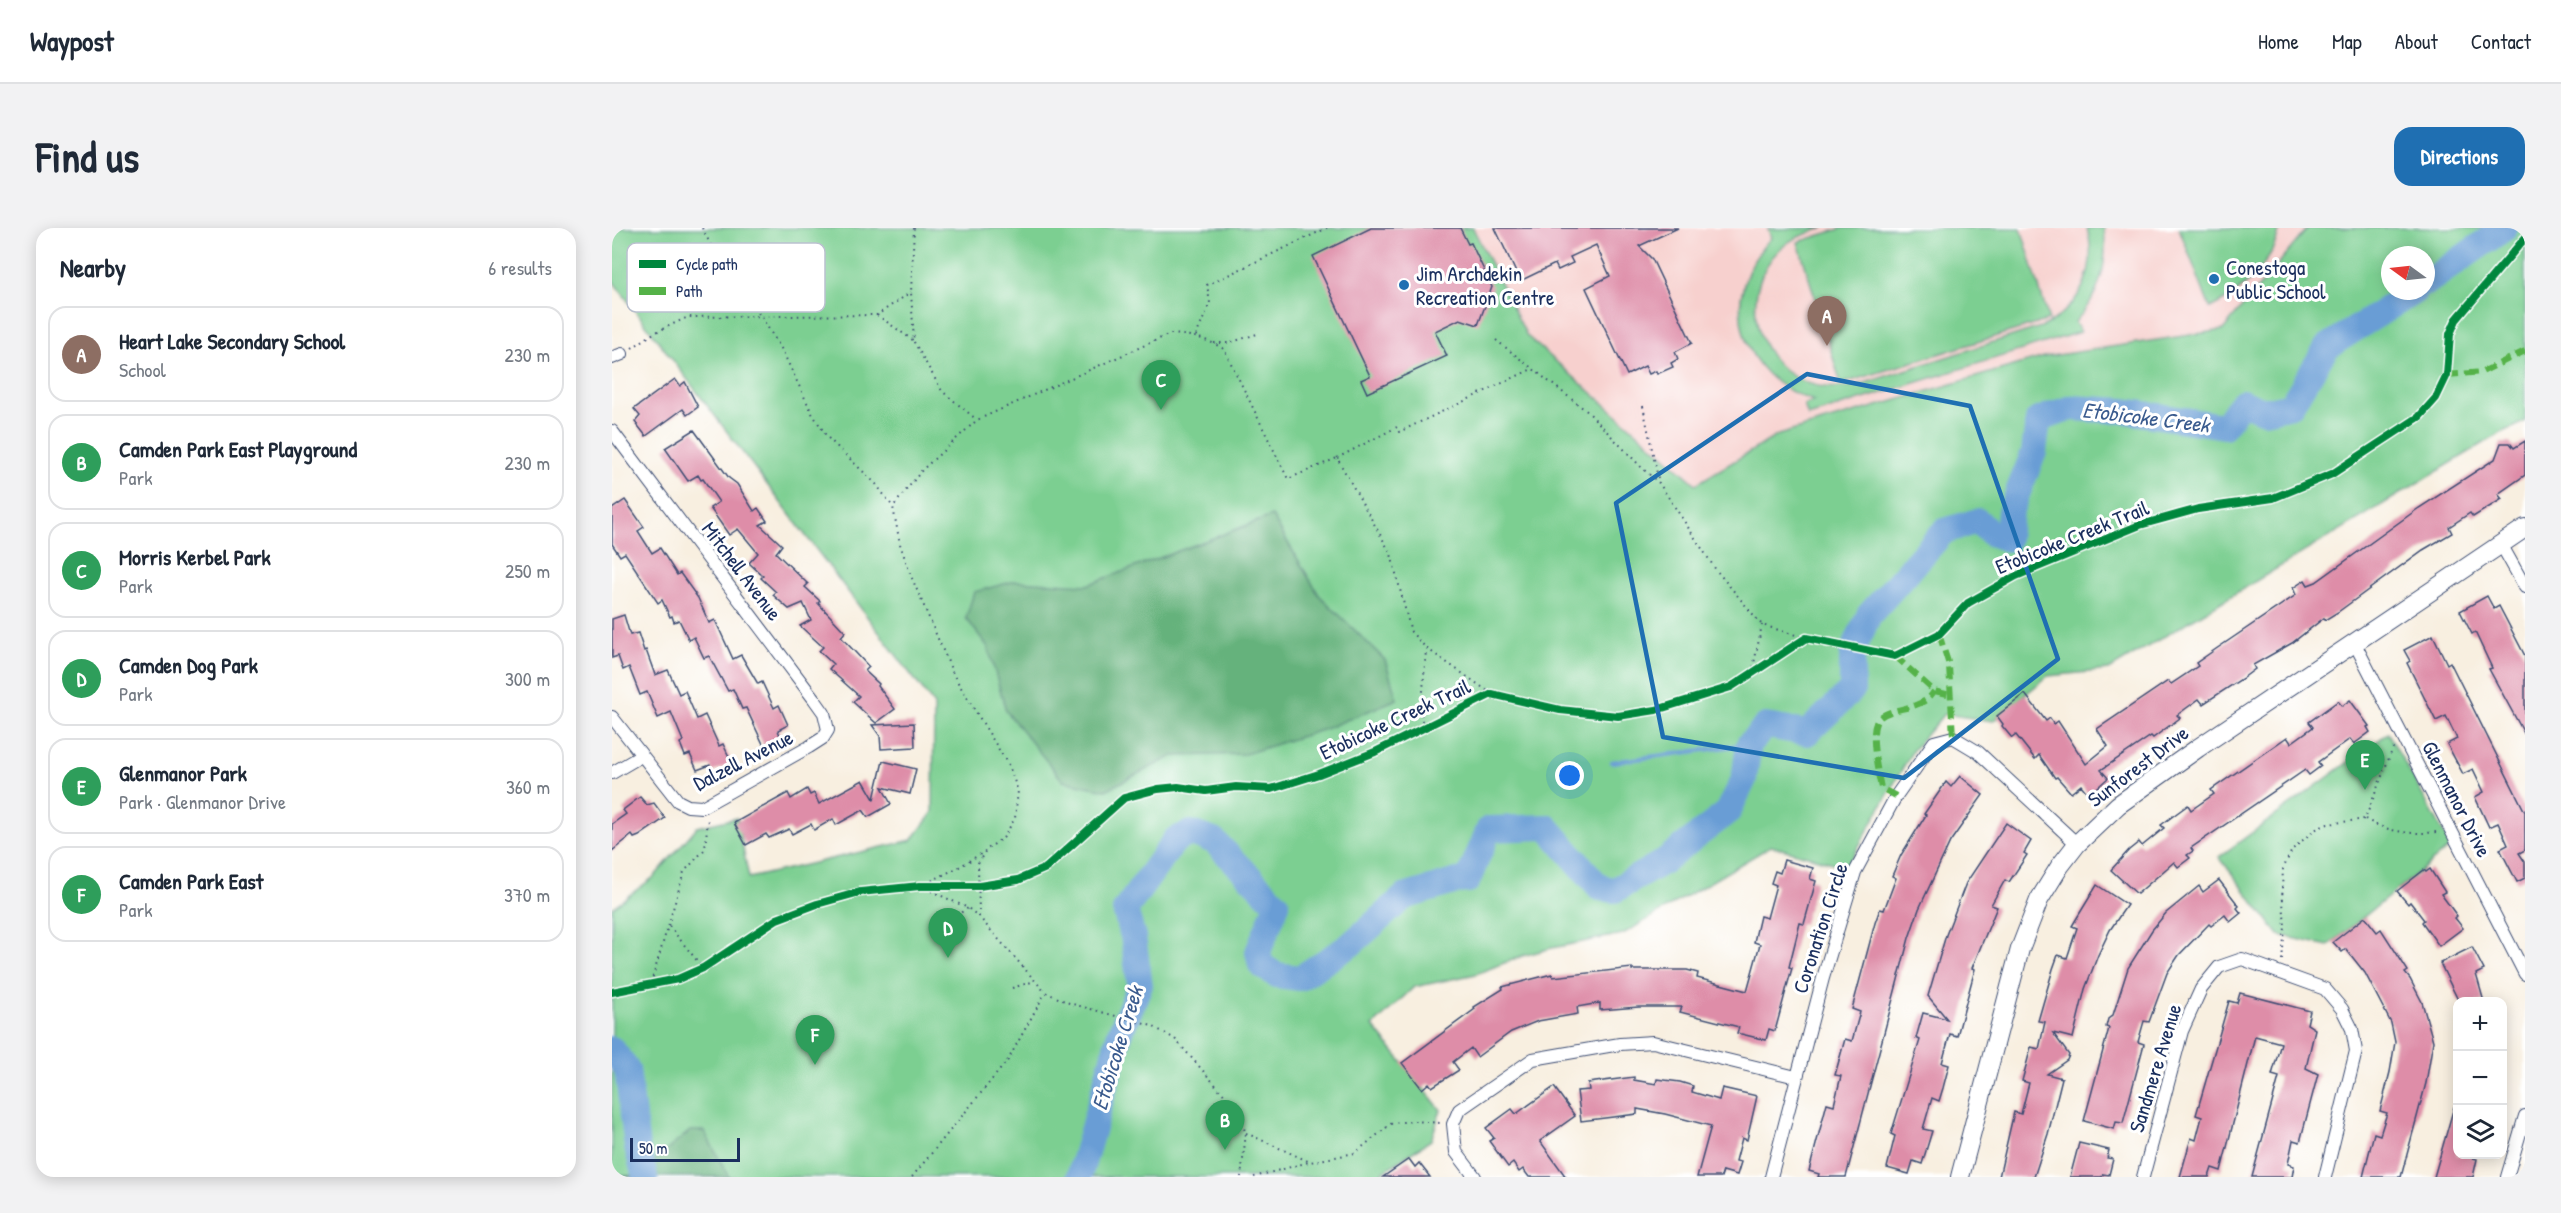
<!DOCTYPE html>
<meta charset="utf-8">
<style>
:root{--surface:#fff;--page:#f2f2f3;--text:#1f2937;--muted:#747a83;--line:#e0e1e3;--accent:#1f6fb2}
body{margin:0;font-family:"Patrick Hand",sans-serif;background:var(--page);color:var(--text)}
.controls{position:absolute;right:18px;bottom:18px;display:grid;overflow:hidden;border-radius:12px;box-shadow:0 3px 15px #0003}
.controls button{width:54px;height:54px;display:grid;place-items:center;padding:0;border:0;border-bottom:2px solid var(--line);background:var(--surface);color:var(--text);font:30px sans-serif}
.compass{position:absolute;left:1769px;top:18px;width:54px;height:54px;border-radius:50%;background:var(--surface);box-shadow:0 3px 15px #0003;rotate:285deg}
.scale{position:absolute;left:18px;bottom:15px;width:110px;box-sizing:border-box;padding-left:6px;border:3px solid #1b2f5e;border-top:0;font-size:16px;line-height:21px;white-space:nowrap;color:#1b2f5e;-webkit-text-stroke:4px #fff;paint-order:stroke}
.you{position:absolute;left:958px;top:548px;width:21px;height:21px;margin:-15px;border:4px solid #fff;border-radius:50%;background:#1a73e8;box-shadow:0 0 0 9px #1a73e833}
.badge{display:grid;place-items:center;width:39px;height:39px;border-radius:50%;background:var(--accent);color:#fff;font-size:20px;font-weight:700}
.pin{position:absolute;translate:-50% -50px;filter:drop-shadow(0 2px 3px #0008)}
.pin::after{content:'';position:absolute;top:32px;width:21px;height:18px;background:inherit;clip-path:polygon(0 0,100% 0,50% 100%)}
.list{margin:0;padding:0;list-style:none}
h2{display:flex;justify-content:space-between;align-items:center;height:78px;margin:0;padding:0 24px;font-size:26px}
h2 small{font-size:20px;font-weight:400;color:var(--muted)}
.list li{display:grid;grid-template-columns:39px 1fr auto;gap:18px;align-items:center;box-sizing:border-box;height:96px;margin:0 12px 12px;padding:0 12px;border:2px solid var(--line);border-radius:18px}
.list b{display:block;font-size:22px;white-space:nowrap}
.list p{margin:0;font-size:20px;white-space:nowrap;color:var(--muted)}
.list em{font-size:20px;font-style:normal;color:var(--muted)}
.icon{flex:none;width:33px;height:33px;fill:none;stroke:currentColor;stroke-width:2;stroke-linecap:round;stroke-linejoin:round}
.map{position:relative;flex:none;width:1913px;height:949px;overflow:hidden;border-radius:18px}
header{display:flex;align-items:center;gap:36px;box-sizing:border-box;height:84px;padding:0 30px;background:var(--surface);border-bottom:2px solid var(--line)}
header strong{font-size:28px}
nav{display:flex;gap:33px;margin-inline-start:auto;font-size:21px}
.intro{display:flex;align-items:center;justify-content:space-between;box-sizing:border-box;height:144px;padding:0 36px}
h1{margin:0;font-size:42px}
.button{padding:15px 27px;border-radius:18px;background:var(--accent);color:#fff;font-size:21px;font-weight:700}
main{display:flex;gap:36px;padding:0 36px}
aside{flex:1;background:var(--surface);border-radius:18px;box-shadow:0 3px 15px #0003}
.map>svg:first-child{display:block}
</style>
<header>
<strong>Waypost</strong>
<nav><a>Home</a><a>Map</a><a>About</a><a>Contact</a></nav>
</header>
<div class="intro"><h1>Find us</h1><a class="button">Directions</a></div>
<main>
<aside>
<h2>Nearby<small>6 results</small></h2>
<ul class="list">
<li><span class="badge" style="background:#8d6e63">A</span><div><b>Heart Lake Secondary School</b><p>School</p></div><em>230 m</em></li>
<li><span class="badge" style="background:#2e9e5b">B</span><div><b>Camden Park East Playground</b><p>Park</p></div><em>230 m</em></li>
<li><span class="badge" style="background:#2e9e5b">C</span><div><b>Morris Kerbel Park</b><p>Park</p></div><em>250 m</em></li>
<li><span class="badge" style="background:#2e9e5b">D</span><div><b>Camden Dog Park</b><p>Park</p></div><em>300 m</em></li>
<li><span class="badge" style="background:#2e9e5b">E</span><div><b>Glenmanor Park</b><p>Park · Glenmanor Drive</p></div><em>360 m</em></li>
<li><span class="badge" style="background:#2e9e5b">F</span><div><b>Camden Park East</b><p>Park</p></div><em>370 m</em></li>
</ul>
</aside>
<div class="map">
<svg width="1913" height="949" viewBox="0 0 1913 949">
<rect width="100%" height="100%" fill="#fff"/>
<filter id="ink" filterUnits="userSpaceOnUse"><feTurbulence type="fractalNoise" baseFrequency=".0167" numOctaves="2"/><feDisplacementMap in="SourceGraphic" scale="12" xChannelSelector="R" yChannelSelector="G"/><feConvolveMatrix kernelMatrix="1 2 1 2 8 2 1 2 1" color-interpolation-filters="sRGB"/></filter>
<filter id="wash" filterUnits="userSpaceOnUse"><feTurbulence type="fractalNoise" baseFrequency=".008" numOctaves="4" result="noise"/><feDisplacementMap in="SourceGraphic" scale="24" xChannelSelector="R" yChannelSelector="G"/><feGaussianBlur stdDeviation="1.35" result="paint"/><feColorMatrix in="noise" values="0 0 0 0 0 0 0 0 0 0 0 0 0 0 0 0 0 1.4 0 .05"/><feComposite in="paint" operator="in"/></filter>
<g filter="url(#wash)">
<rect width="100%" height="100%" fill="#f8efe0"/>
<polygon fill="#f7d0ce" points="861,0 1696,0 1611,102 1432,129 1166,207 1083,256 915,108"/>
<g fill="#7ccf91" stroke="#4c7f78" stroke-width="1.5" fill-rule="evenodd">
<path d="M 0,0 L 861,0 L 915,108 L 1084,256 L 1166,207 L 1432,129 L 1611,102 L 1696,0 L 1913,0 L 1913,194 L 1887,206 L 1497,442 L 1436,448 L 1381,493 L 1332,486 L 1301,522 L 1235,639 L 1159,618 L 1011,706 L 940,720 L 910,728 L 864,746 L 802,759 L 761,798 L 829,882 L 819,912 L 763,949 L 0,949 L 0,680 L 42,649 L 85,599 L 125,590 L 137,650 L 300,612 L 321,584 L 322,477 L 0,52 ZM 1778,27 L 1814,27 L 1814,63 L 1778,63 Z"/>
<path d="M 1212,0 C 1200,4 1187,7 1177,14 C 1126,49 1135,131 1193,154 C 1210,161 1225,160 1243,158 L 1432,98 C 1469,78 1486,41 1475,0 L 1492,0 C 1496,37 1489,66 1463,94 L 1468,104 L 1196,188 L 1192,177 L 1202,173 C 1126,150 1104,67 1159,10 L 1156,1 Z"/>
<polygon points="1231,0 1409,0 1437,92 1229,156 1186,14"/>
<path d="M 1567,0 L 1668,0 C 1660,37 1631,64 1598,80 Z"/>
<polygon points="1776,505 1839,618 1716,718 1667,707 1607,629"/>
</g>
<g fill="#65b27b" stroke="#40706c" stroke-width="1.5">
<polygon points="660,288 707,367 773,432 785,471 713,501 633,526 561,528 494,562 451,553 394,483 376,419 354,390 362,364 403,353 475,357"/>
<polygon points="78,903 92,903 117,949 0,949 25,947"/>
</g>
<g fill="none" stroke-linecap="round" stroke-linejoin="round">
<polyline stroke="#699dd5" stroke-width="4.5" points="1000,534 1137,516"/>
<g stroke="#699dd5" stroke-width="26">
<polyline points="1814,55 1893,0"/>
<polyline points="0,821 15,841 25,919 33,949"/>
<polyline points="467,949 508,805 528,757 521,708 513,682 563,612 579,605 602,613 665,676 646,724 649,737 664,747 688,750 738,717 792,669 845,653 856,652 877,601 935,599 988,660 1003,662 1051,634 1116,584 1132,551 1137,516 1154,498 1195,505 1240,462 1240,425 1257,387 1332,303 1366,293 1378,305 1395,311 1398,284 1422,224 1426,192 1459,180 1513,183 1612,198 1630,174 1652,183 1679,177 1715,119 1803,63"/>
</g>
</g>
<g id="blocks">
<g fill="#de8da8">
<polygon points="759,0 848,0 856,16 859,15 880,59 866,97 848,91 823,103 835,128 755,165 749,152 758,148 701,28"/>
<polygon points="883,0 1066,0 1027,18 1040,31 1080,115 1063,124 1066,131 1059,135 1061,139 1045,146 1044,143 1037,146 1033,138 1015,147 974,60 998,48 984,17 958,29 961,35 946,42 943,36 908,53"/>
<polygon points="63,151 68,158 73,154 86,179 75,187 71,181 34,208 23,194 28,188 22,181"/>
<polygon points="82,202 117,250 125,256 142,283 146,280 155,293 148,297 170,317 164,325 196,356 193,359 208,373 206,375 233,404 229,409 257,439 253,443 267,456 266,458 283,481 264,495 241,474 247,468 217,441 221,436 207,423 211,419 188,398 199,392 191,375 177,381 161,367 164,364 149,350 151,348 137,335 146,325 126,301 117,307 98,280 107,274 91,251 89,252 86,247 76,253 53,220"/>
<polygon points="1913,213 1913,247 1886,266 1890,271 1861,289 1858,285 1837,299 1840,305 1811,322 1726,384 1713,392 1712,390 1680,415 1641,437 1643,441 1631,450 1591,476 1587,471 1565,487 1568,490 1553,501 1541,510 1539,508 1489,542 1496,550 1477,567 1469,557 1459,565 1445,549 1443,550 1427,527 1423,531 1404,507 1400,510 1390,498 1391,496 1385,488 1413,466 1434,493 1438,490 1442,496 1446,493 1474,536 1496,518 1485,501 1556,453 1559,456 1586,438 1584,435 1604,421 1684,367 1681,360 1693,352 1696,357 1704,354 1807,280 1883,231 1889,215 1898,215 1902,220"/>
<polygon points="13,272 32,299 26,303 40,325 48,320 65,347 68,345 86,370 97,395 103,392 121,431 129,427 146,456 150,454 162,480 167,477 176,497 166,502 169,510 152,518 134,480 130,481 121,461 116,463 97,428 92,430 82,409 77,412 67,392 62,394 60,388 58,389 50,372 46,375 13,325 8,328 0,316 0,281"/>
<polygon points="1875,368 1882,381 1887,378 1913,428 1913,507 1877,441 1880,440 1863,404 1860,406 1848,383"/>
<polygon points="12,387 18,407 26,405 32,423 34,422 43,447 56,442 67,466 73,463 85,491 93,487 107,518 111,516 120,535 101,544 98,537 85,542 78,526 73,528 68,515 71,513 59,484 46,490 35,464 28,467 17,439 11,442 6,428 0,430 0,391"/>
<polygon points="1821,407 1835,436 1838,434 1913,584 1913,622 1907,625 1913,634 1913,650 1905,654 1888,621 1896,617 1886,595 1877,599 1863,569 1872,564 1861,541 1851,546 1835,516 1845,511 1834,488 1824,493 1795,435 1798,433 1792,422"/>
<polygon points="1738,472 1757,498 1755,499 1758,504 1742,516 1738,511 1706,534 1709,538 1697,547 1693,542 1579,620 1581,623 1575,627 1578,630 1566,639 1562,634 1525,666 1499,642 1517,622 1527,614 1530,618 1552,600 1549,597 1565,585 1576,577 1579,582 1602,566 1599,562 1675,509 1679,515 1701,499 1697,494 1726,473 1730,478"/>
<polygon points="302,495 303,519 269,521 268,508 260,497"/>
<polygon points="271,533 304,541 298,566 270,559 279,576 256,589 251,582 224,597 221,591 202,602 199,596 180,606 177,601 157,610 154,606 134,617 122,595 176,565 179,571 195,561 198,567 202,565 207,576 251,552 262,571"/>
<polygon points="1348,548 1371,567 1338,614 1307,681 1297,710 1234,949 1206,949 1207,946 1197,943 1215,875 1222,877 1229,848 1223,847 1233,811 1240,813 1248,784 1240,781 1263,695 1268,681 1272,682 1284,650 1280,648 1289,627 1314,587 1312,586 1334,554 1339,559"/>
<polygon points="28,569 35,577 42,575 53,590 27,608 22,610 20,607 0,623 0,596 14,586 11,582"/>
<polygon points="1394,595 1419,613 1412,625 1415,627 1397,654 1393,652 1379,677 1385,679 1360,740 1363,741 1345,808 1338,806 1330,835 1337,837 1331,860 1327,873 1320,870 1311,901 1320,903 1310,936 1301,933 1297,946 1275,940 1283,908 1279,906 1308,812 1304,810 1311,785 1335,791 1316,768 1334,707 1354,655"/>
<polygon points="1172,632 1201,640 1198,651 1204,653 1192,696 1188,695 1177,739 1180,740 1163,803 1157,801 1154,812 1125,805 1127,799 1068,784 1070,779 1027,779 988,782 988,775 965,779 966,786 926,793 899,804 865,829 859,820 841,834 847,842 820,859 817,855 810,861 790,835 863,781 862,779 891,761 890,759 940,746 941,749 1020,740 1020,742 1075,742 1086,745 1085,750 1135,763 1148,716 1142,714 1148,688 1155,690 1164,657 1159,655 1163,643 1168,645"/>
<polygon points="1818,641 1833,664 1829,666 1845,688 1843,690 1851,700 1827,718 1810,694 1812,692 1798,674 1796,676 1785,663 1812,642 1814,644"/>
<polygon points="1607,652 1627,678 1625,680 1629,685 1618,694 1613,687 1599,698 1597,696 1567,727 1555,745 1537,794 1532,793 1526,814 1532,816 1511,895 1504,894 1502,901 1472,893 1497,800 1494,799 1496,791 1501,787 1516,740 1540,702 1554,685 1587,658 1591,664"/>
<polygon points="1485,657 1515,677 1498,702 1486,727 1473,761 1461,810 1441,805 1457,827 1455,832 1435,846 1450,850 1436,906 1422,949 1387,949 1402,884 1409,886 1417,855 1410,853 1419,819 1427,821 1433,794 1426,793 1441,741 1446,727 1455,730 1465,700 1460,698"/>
<polygon points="1753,689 1765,704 1769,701 1796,743 1793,745 1798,751 1810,774 1821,813 1814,855 1789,949 1751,949 1762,905 1768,907 1775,885 1768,883 1778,844 1783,814 1779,795 1753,745 1734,721 1730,724 1721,714"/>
<polygon points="1860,719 1872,742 1864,746 1872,774 1847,774 1828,735"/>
<polygon points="1628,765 1698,783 1695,796 1703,801 1694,840 1706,846 1688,914 1681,912 1676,936 1682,938 1680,949 1640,949 1667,849 1660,847 1669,815 1643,808 1609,943 1600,940 1597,949 1568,949 1579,910 1584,912 1590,889 1584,887 1617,773 1625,775"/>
<polygon points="1022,849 1022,852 1044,856 1045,851 1068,854 1081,858 1080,864 1107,872 1110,860 1145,868 1135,912 1130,910 1124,933 1129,934 1125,947 1111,943 1109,949 1085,949 1099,898 1053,886 1025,881 1025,886 969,893 965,863 977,862 976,855"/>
<polygon points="942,859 963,888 928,913 954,949 917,949 911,941 907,944 901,935 896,939 877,913 882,910 874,900 900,881 904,886"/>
<polygon points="1842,879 1845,879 1845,927 1861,927 1860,930 1865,931 1861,949 1822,949"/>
<polygon points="1467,915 1497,922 1495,930 1501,931 1497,947 1491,946 1490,949 1458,949"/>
<polygon points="797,931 803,939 807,935 818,949 771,949"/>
</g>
</g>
</g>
<g filter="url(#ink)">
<use href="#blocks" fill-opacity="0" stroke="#3c4c72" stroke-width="1.5"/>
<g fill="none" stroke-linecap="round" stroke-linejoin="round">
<g stroke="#3c4c72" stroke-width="14">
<g id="street">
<polyline points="0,130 10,126"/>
<polyline points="0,203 202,471 212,485 216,502 211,510 197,519 90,579 76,578 66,573 0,489"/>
<polyline points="1889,316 1913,359"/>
<polyline points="1742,414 1913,746"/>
<polyline points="0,545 29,528"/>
<polyline points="863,949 844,924 841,896 847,882 921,831 1008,816 1041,814 1184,849"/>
<polyline points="1159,949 1211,750 1243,644 1284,568 1322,514 1341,509 1366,524 1465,616"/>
<polyline points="1531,949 1570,803 1589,761 1607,739 1630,731 1713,761 1730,781 1740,801 1744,823 1713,949"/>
<polyline points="1895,949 1913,888"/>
</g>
</g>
<g stroke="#3c4c72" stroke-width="20">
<polyline id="secondary" points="1348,949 1408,721 1427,672 1448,638 1465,616 1506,577 1586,520 1913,300"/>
</g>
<g stroke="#3c4c72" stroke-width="2" stroke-dasharray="1.5 4.5" stroke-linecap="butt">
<polyline points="90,0 112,42 148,87 170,122 200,185 215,209 264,256 281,279"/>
<polyline points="302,0 299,64 302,114 330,163 365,192"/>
<polyline points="265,87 302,113"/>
<polyline points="584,108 598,75 595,57 715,0"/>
<polyline points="884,112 976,184 1032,242 1047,255 1104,342 1150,397 1194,410"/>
<polyline points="602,115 617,115 648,105"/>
<polyline points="20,120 42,105 76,89 265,87 299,64"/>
<polyline points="1031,178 1047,255"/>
<polyline points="725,230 785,199 787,204 920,141"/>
<polyline points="1140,445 1150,397"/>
<polyline points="812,499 809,490 814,422"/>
<path d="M 1753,591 C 1776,604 1798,607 1825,604"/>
<polyline points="308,658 356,680 367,689 433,764 457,775 540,798 563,811 623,879 634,905 629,949"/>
<polyline points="309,658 347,639 372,624"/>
<path d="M 367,689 L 366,635 L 374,622 L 392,609 L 403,590 L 406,563 L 397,538 L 342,448 L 299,348 L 288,316 L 281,279 L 310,242 L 365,192 L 558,106 C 579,107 593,110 612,121 L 676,251 L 725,230 L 779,326 L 799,404 L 814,420 L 880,466"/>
<polyline points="334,694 356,680"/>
<polyline points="57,698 91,740"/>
<polyline points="1670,732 1673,699 1670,661 1671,641 1680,622 1702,602 1716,596 1753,591 1781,520"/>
<polyline points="39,755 72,644 93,621 96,591"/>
<polyline points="400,760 423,753"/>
<polyline points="634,905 698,934 743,925 780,895 802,893 829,895"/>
<polyline points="300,949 396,832 433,765"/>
<polyline points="642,949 697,934"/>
</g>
<use href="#street" stroke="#fff" stroke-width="12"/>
<use href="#secondary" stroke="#fff" stroke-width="18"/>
<g stroke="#55b248" stroke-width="6" stroke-dasharray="12 6" stroke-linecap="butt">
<polyline points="1835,147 1870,144 1913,123"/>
<polyline points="1327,406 1337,437 1341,509"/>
<polyline points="1283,428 1322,463 1339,467"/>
<path d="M 1284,568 L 1269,560 C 1266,545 1258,509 1264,495 C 1271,477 1311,485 1322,463"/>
</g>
<g stroke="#fff" stroke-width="11">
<polyline id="cycleway" points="0,764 66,751 91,740 165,691 205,676 248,664 308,658 367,658 406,652 434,640 512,570 546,561 566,559 594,563 624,559 659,561 707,546 763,524 880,466 948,482 1006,488 1044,482 1119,459 1194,410 1283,428 1327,406 1356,375 1404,348 1528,297 1586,281 1661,270 1720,246 1807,189 1824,170 1835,147 1838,106 1844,92 1913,10"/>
</g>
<use href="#cycleway" stroke="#00873e" stroke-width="8"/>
</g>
</g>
<path fill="none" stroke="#1f6fb2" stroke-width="4.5" stroke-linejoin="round" d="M 1195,146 L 1358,178 L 1446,431 L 1292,550 L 1051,509 L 1004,275 Z"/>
<g fill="#1f6fb2" stroke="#fff" stroke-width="2">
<circle cx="1602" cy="51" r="6"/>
<circle cx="792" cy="57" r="6"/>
</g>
<g text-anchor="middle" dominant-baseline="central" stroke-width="6" stroke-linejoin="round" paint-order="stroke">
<g font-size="21" fill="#1b2f5e" stroke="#fff" text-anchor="start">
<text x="1614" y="39">Conestoga<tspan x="1614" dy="24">Public School</tspan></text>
<text x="804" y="45">Jim Archdekin<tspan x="804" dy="24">Recreation Centre</tspan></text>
</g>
<g font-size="21" fill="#1b2f5e" stroke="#fff">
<text transform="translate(1460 309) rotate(-22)">Etobicoke Creek Trail</text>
<text transform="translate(130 343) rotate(53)">Mitchell Avenue</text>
<text transform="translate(783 491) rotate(-25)">Etobicoke Creek Trail</text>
<text transform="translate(131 532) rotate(-27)">Dalzell Avenue</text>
<text transform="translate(1526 538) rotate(-37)">Sunforest Drive</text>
<text transform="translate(1845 571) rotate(63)">Glenmanor Drive</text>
<text transform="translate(1208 700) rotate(-72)">Coronation Circle</text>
<text transform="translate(1543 840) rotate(-73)">Sandmere Avenue</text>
</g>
<g font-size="22" font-style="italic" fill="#3a5b8e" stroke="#fff">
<text transform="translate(1534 189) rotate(7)">Etobicoke Creek</text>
<text transform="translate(505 820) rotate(-73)">Etobicoke Creek</text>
</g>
</g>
<rect x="15" y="15" width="198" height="69" rx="9" fill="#fff" stroke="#bbc1cf" stroke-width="1.5"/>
<rect x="27" y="32" width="27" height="8" fill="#00873e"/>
<rect x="27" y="59" width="27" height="8" fill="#55b248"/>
<g font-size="16" fill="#1b2f5e">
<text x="64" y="42">Cycle path</text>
<text x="64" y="69">Path</text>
</g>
</svg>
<div class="controls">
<button>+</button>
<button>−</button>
<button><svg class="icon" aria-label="layers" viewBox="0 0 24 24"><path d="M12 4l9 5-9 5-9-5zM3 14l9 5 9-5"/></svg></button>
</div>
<svg class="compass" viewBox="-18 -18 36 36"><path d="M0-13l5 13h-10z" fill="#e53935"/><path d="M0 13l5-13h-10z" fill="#747a83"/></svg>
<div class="scale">50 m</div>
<div class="you"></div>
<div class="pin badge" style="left:1215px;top:118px;background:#8d6e63">A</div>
<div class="pin badge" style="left:613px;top:922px;background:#2e9e5b">B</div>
<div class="pin badge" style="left:549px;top:182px;background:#2e9e5b">C</div>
<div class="pin badge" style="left:336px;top:730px;background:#2e9e5b">D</div>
<div class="pin badge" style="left:1753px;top:562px;background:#2e9e5b">E</div>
<div class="pin badge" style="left:203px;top:837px;background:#2e9e5b">F</div>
</div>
</main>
